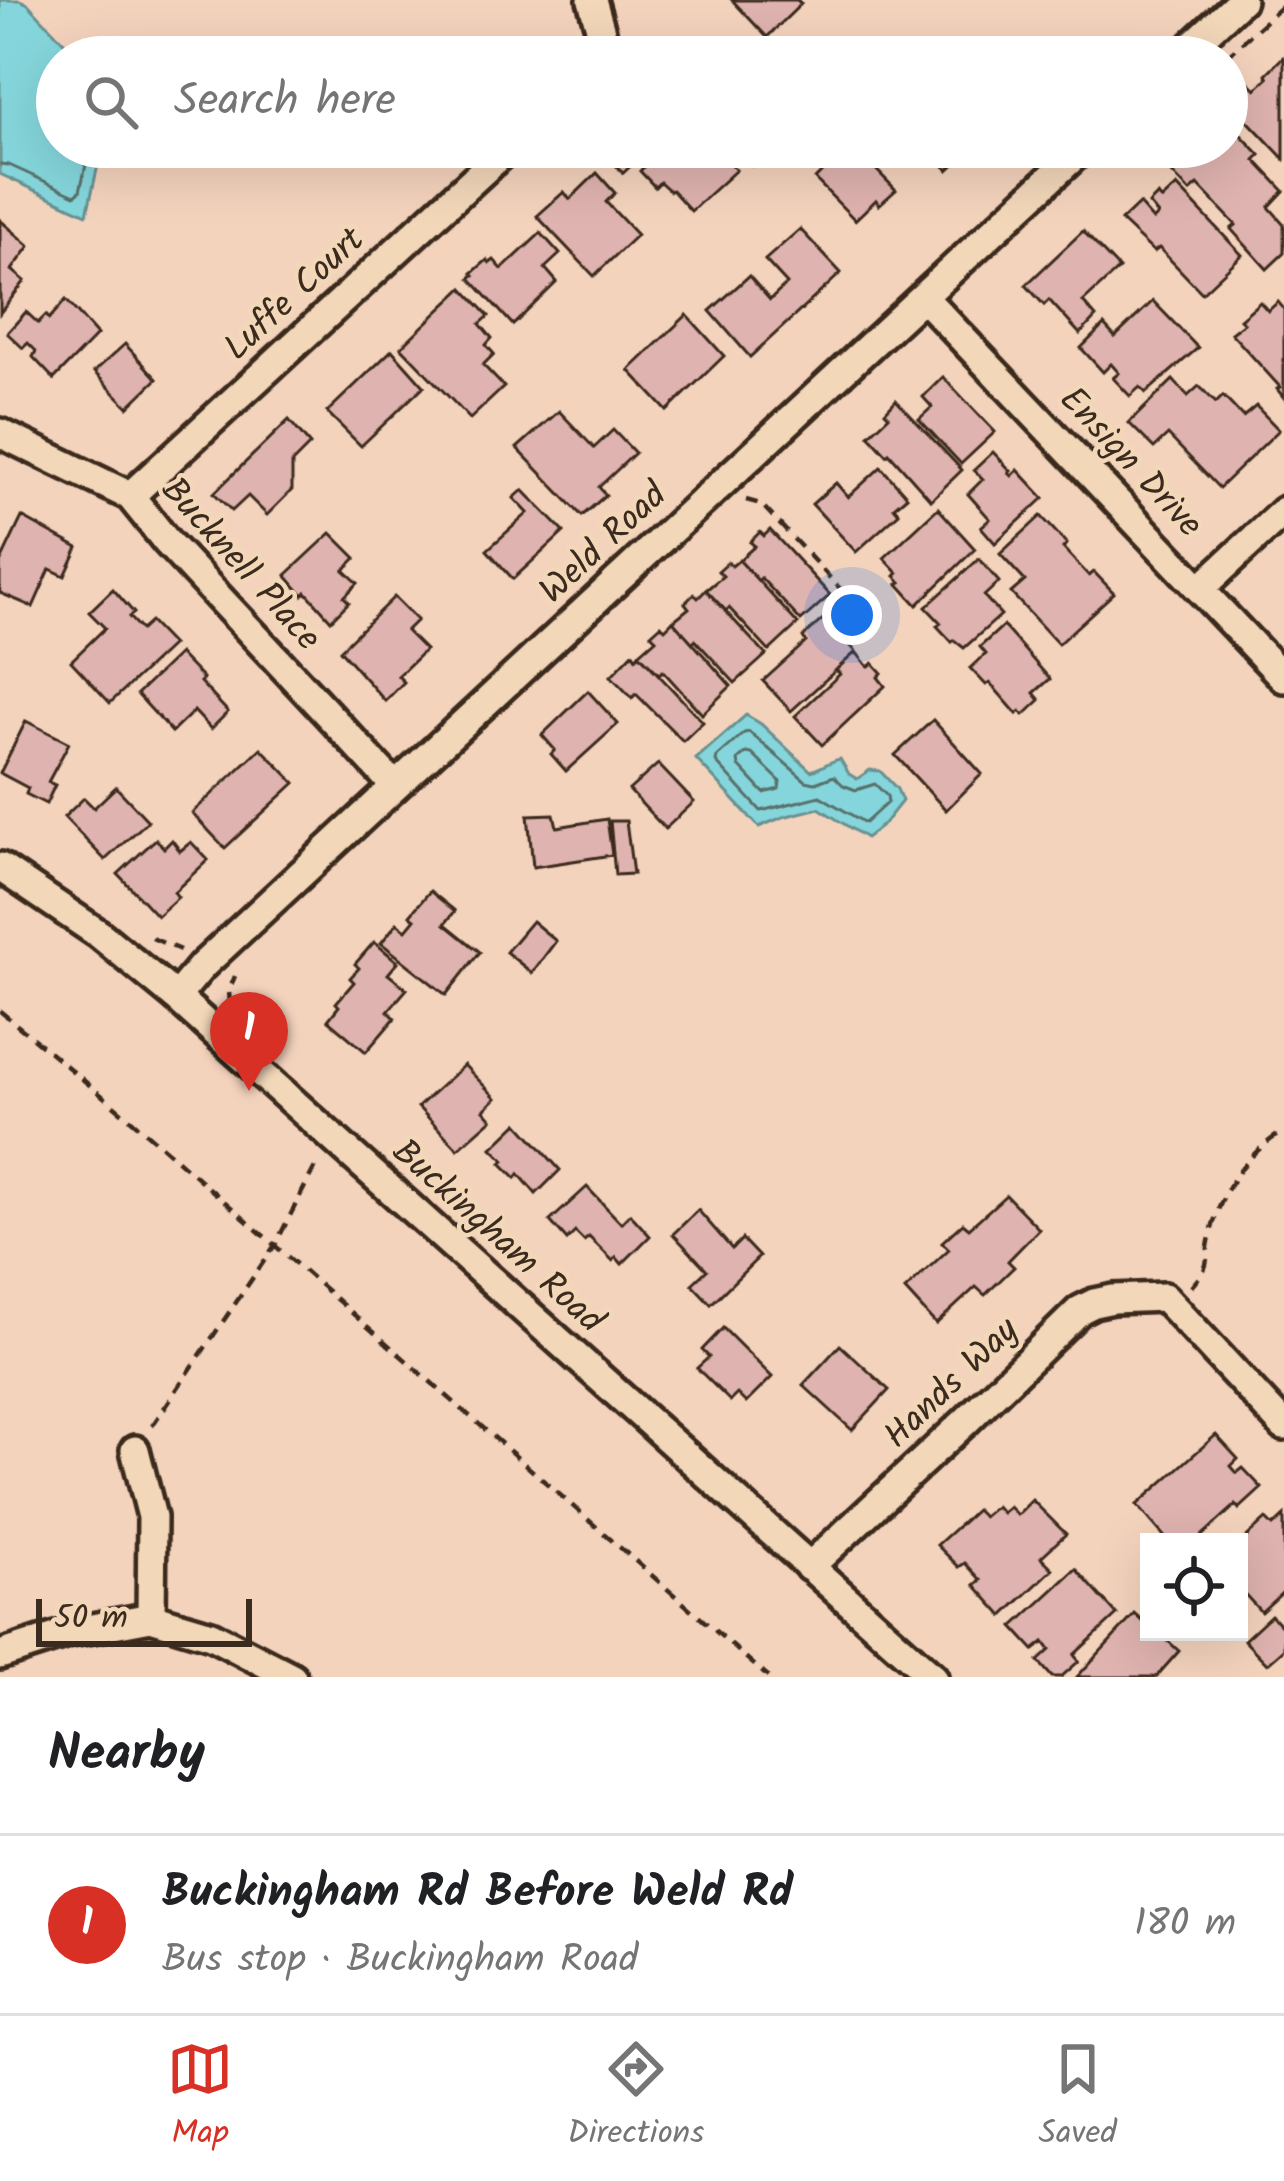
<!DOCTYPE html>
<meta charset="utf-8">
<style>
:root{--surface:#fff;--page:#f2f2f2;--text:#202124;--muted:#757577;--line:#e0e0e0;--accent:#d93025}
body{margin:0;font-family:Kalam,sans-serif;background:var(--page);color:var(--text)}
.controls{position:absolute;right:36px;bottom:36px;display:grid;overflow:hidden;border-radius:0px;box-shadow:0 12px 48px #0002}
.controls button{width:108px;height:108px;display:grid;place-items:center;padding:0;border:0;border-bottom:3px solid var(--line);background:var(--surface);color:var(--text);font:60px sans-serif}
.scale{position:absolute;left:36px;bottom:30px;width:216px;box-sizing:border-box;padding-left:12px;border:6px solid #3b2a1e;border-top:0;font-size:33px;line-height:42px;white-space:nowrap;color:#3b2a1e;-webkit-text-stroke:9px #f2d7b9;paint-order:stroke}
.you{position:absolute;left:852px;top:615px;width:42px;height:42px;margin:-30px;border:9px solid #fff;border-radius:50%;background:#1a73e8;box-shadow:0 0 0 18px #1a73e833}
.badge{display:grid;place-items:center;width:78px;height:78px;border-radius:50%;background:var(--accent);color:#fff;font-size:39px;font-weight:700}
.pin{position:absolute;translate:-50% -99px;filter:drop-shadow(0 3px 6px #0008)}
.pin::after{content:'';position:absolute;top:63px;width:42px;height:36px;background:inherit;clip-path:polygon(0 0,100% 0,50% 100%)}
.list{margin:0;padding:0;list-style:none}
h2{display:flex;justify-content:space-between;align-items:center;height:156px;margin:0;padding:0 48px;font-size:51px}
h2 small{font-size:39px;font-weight:400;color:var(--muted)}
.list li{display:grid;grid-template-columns:78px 1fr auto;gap:36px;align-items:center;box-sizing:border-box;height:180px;padding:0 48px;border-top:3px solid var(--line)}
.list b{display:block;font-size:45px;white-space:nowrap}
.list p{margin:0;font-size:39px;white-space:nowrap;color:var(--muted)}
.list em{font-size:39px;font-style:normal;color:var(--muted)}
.icon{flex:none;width:66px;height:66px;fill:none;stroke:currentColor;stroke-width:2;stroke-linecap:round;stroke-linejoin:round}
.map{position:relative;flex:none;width:1284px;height:1677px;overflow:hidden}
.search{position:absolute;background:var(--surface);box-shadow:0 12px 48px #0002;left:36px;right:36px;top:36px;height:132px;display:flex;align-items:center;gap:30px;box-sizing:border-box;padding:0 42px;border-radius:66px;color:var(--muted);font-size:45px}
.sheet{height:336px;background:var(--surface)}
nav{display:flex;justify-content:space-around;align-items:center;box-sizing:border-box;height:168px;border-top:3px solid var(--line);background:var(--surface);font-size:33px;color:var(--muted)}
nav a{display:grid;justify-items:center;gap:6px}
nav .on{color:var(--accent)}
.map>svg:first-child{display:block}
</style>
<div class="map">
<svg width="1284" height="1677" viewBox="0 0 1284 1677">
<rect width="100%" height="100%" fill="#f4d3bd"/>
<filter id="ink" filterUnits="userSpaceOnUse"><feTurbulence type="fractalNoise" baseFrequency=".00833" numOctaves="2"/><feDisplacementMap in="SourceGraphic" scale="24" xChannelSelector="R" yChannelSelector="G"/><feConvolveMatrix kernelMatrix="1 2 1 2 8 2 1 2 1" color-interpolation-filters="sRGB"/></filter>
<g filter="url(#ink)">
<g fill="#85d6dc" stroke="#679190" stroke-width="3">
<polygon points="0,0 20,0 28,4 78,57 57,57 57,147 102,147 87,214 0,174"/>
<path d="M 746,715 L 761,724 L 811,771 C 822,768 829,761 840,759 L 849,774 L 857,779 L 870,770 L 880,771 L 897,789 L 902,801 L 883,825 L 866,838 L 819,808 L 783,817 L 759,827 L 696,759 Z"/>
</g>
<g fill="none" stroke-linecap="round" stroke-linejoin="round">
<g stroke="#596f6a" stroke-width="3">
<polyline points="0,164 9,165 75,195 80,191 90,147"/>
<polygon points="749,732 806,781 815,783 834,776 843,785 856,790 875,784 887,796 888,802 865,823 820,796 761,811 716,762 717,757 744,733"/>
<polygon points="746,753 752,754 780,781 779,789 764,793 739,766 738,760"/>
</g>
</g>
<g fill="#dfb3af" stroke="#3b2a1e" stroke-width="3">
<polygon points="732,0 797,0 801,4 767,37"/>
<polygon points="751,50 782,51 781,57 751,57"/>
<polygon points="1283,57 1284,58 1284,159 1230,102 1250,83 1256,89 1268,78 1266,74"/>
<polygon points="1227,120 1260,155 1255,160 1284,191 1269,207 1284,224 1284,253 1267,269 1231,229 1236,225 1198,185 1190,192 1171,172 1195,147 1227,147"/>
<polygon points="611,147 714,147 736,170 691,211 672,190 670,191 660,182 655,187 640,171 643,168 636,161 623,173 605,153"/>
<polygon points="735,147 773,147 752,166"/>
<polygon points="847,147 854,147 896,190 879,205 876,200 855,220 815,179"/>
<polygon points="892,147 920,147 905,161"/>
<polygon points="928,147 973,147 948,170"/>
<polygon points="597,173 615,193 606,202 637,235 594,276 537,216 564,192 570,199"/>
<polygon points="1177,186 1242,255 1202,293 1159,248 1154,252 1121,221 1139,204 1153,220 1158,215 1149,204 1158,195 1162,200"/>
<polygon points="0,220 30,246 12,270 25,281 0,313"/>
<polygon points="800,229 841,273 750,357 710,311 749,276 770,300 787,284 765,260"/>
<polygon points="1083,231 1119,269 1083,302 1096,317 1080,334 1049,300 1044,305 1026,285"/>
<polygon points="541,233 560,254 545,268 557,282 513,325 470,278 474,275 472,273 487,260 490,263 494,260 502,269"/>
<polygon points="463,288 489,316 480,324 492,338 486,345 494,354 483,365 504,387 470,419 401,347"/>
<polygon points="66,300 97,335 54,379 33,357 36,351 28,343 23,348 7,333 26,312 38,323 46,315 49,319"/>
<polygon points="1153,301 1198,348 1146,393 1140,387 1130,396 1113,378 1119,373 1111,364 1103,372 1081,348 1104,325 1115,337"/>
<polygon points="1260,302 1268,311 1278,302 1284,309 1284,398 1277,389 1280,387 1231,333 1244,323 1240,319"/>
<polygon points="687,315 724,356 667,411 629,370"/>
<polygon points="125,344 157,379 128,407 94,372"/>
<polygon points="392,350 424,386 361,446 327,412"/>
<polygon points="943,377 995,432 961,464 919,419 932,407 923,397"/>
<polygon points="1173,380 1188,396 1199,386 1216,403 1223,396 1243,417 1256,406 1279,430 1219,488 1168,435 1154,448 1129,423"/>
<polygon points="896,400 962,470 931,500 889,453 887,455 869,435 889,416 885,412"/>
<polygon points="559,411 594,448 613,430 635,453 599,487 606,495 582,516 517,448"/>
<polygon points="289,420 310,445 292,463 292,490 267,515 248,496 232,511 214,493"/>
<polygon points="993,452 1011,471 1009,473 1012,476 1018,470 1044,498 995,543 981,527 990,519 968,494 983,479 974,470"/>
<polygon points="881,467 907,496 894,507 899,513 856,552 812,504 836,483 848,497"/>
<polygon points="523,490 564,532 513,579 487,550 528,513 514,498"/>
<polygon points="938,508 975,549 917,605 898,584 901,582 895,576 898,573 884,558"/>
<polygon points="1041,516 1067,544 1063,548 1089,576 1094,572 1114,593 1058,644 1011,593 1025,581 1000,554"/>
<polygon points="22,517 78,548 65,576 50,569 33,607 0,593 0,563"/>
<polygon points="770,530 830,595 801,621 761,578 758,581 739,560 755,546 750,542 760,532 764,536"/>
<polygon points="331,533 356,558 344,570 358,583 344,597 349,602 331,620 306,592 303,595 286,575"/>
<polygon points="979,559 999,582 984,596 1001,615 964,648 954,640 952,642 937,626 941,623 926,607"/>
<polygon points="739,560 798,624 769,651 729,608 726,611 706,590 723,576 718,571 728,562 732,566"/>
<polygon points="113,589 134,613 129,617 141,630 150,622 172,645 110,703 71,661 105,628 89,612"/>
<polygon points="706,590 766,655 735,683 695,640 692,643 673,621 689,608 685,603 694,594 698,598"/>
<polygon points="394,597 417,620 406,631 425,650 398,676 404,682 385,701 340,650"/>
<polygon points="824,618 840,635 844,631 854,642 850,645 856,652 791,711 763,681 806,642 803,637"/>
<polygon points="673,621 731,686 702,714 663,671 659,674 639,654 656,639 651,634 661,625 665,629"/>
<polygon points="1003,626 1050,679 1034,693 1040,700 1024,715 1020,711 1017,714 990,683 986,685 970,668 986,654 980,647"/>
<polygon points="856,652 868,667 873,663 882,673 878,677 885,686 822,745 795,716 840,674 836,670"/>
<polygon points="633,653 636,658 639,654 703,722 683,741 636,694 632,698 611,676"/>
<polygon points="179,654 203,679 200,682 228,712 211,729 194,711 172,732 137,694"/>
<polygon points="588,691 618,724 566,771 551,754 555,750 542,735"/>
<polygon points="933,720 982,774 946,810 895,755"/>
<polygon points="26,721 69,743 48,782 55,785 46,804 26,794 28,788 0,773"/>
<polygon points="261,748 295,783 225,848 192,813"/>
<polygon points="658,764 694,802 665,829 629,790"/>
<polygon points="116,787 148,821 105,860 64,817 84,798 94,808"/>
<polygon points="554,814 557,827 607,819 612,855 533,867 528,815"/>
<polygon points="610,821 626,821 633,874 615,875"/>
<polygon points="156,839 164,848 172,840 180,851 191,842 208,860 174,892 178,897 157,916 118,874"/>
<polygon points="430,891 455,911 445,924 480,952 446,995 381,943 397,923 406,930 415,919 410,915"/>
<polygon points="532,921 556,941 532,973 506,952"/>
<polygon points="374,942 398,962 388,974 407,989 388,1011 395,1018 366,1052 328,1020 339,1006 336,1003 354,982 350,978 359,968 355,964"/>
<polygon points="464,1065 496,1098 484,1110 492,1119 458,1149 418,1107"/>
<polygon points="518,1123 560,1170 536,1194 519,1174 516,1178 501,1163 504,1160 492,1148"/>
<polygon points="587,1187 621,1223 630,1214 650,1236 622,1264 616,1257 613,1261 589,1237 584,1241 575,1232 567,1240 550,1221"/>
<polygon points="1006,1195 1039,1229 1008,1261 1014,1267 985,1295 976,1287 936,1324 905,1290 949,1249 942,1242 963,1223 969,1228"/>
<polygon points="698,1210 732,1249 742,1239 759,1257 711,1304 692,1284 707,1270 673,1234"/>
<polygon points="723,1328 772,1377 746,1403 737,1394 730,1401 697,1368 709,1357 702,1350"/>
<polygon points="840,1345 889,1390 852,1430 803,1385"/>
<polygon points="1216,1435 1238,1459 1231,1466 1237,1473 1243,1468 1262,1488 1239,1509 1236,1505 1195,1542 1169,1542 1137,1505"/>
<polygon points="1032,1500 1066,1534 1041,1557 1053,1569 1003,1616 975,1585 981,1580 965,1563 959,1567 937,1545 976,1510 983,1517 996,1506 1002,1513 1009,1507 1017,1515"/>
<polygon points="1284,1516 1284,1591 1261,1612 1239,1588 1239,1544 1266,1519 1273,1526"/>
<polygon points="1076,1569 1117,1615 1074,1655 1079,1661 1061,1677 1052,1677 1038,1661 1050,1650 1044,1642 1034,1650 1013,1627"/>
<polygon points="1135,1614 1149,1627 1149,1632 1158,1632 1179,1651 1156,1677 1077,1677"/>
<polygon points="1271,1615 1284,1629 1284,1649 1267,1664 1244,1640"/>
</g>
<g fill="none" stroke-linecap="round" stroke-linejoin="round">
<g stroke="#3b2a1e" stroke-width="36">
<g id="street">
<polyline points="592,0 604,42 596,57"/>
<polyline points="1180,57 1241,0"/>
<polyline points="924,298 1284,678"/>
<polyline points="0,433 130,496 167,542 395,786"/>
<polyline points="130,496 509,147"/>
<polyline points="1200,589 1284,511"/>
<polyline points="0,867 99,934 176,997 933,1677"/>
<polyline points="176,997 202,966 1084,147"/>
<polyline points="135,1450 152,1517 151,1617"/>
<polyline points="809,1567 966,1421 1080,1310 1094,1303 1113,1299 1164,1297 1284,1426"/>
<polyline points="0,1655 71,1632 151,1617 211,1635 292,1677"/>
</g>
</g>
<g stroke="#3b2a1e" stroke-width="4.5" stroke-dasharray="12 9" stroke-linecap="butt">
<polyline points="1226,57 1284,4"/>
<polyline points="746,500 761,504 846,595"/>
<polyline points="152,938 180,950"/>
<polyline points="230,1005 229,991 235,976"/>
<polyline points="0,1011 128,1117 768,1677"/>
<path d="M 1191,1287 C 1214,1261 1203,1266 1210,1237 C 1220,1192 1244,1155 1284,1131"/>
<polyline points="152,1426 275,1245 318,1161"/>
</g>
<use href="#street" stroke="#f2d7b9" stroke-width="27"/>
</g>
</g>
<g text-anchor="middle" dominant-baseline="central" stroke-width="9" stroke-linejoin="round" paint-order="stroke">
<g font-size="36" fill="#3b2a1e" stroke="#f2d7b9">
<text transform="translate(295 295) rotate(-43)">Luffe Court</text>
<text transform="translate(1130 463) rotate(47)">Ensign Drive</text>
<text transform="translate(604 544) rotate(-43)">Weld Road</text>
<text transform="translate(240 565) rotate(48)">Bucknell Place</text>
<text transform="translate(497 1237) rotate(42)">Buckingham Road</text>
<text transform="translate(952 1384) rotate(-44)">Hands Way</text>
</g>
</g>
</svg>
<div class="controls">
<button><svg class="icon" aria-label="locate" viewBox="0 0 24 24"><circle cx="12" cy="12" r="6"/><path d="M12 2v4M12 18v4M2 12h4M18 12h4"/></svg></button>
</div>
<div class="scale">50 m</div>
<div class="you"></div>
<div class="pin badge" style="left:249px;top:1091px">1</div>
<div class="search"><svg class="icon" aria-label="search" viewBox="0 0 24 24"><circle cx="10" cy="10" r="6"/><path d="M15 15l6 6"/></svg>Search here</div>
</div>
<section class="sheet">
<h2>Nearby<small></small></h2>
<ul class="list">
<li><span class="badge">1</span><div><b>Buckingham Rd Before Weld Rd</b><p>Bus stop · Buckingham Road</p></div><em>180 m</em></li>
</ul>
</section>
<nav>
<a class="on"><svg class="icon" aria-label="map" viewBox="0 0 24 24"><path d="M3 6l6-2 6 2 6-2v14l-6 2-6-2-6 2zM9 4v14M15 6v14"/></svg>Map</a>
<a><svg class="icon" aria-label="directions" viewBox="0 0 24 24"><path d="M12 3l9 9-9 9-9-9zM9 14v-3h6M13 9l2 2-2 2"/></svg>Directions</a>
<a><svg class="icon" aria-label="saved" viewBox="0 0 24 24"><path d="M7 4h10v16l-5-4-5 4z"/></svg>Saved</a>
</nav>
